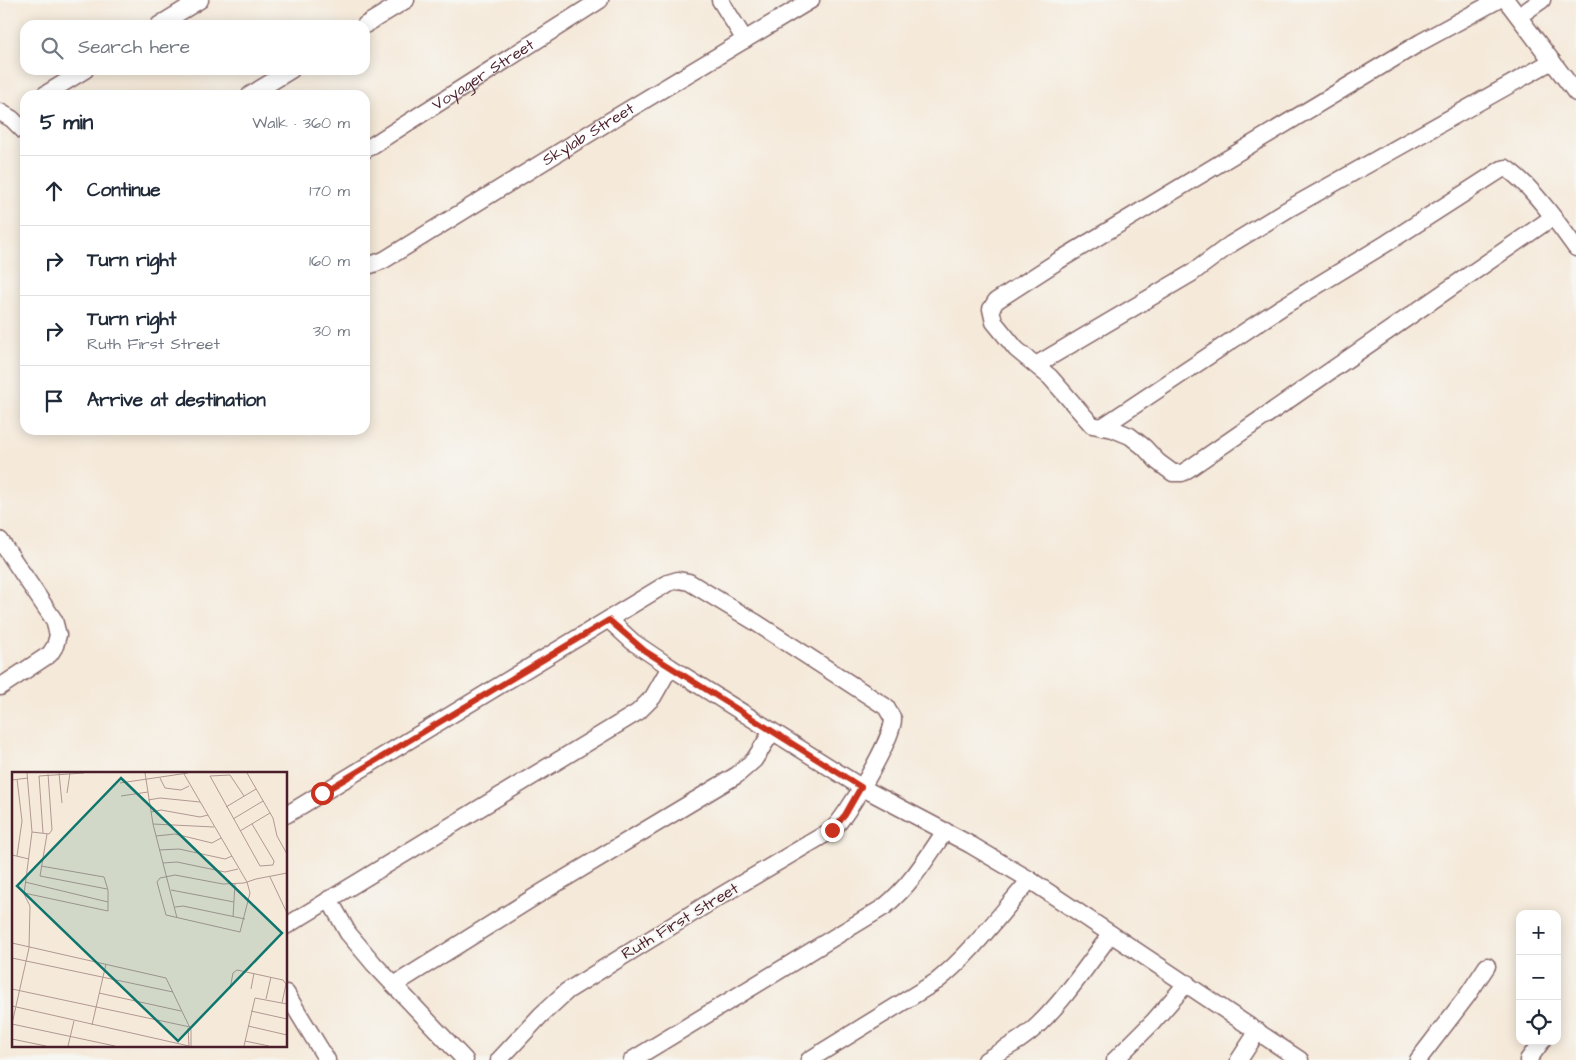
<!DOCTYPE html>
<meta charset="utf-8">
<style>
:root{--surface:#fff;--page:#f2f2f3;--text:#1f2937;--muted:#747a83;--line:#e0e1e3}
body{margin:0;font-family:"Architects Daughter",sans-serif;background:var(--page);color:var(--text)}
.controls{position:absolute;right:15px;bottom:15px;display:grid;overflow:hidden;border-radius:10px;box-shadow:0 2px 12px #0003}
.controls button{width:45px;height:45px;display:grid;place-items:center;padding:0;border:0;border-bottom:1px solid var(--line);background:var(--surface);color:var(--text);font:25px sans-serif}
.stop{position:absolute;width:15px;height:15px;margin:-11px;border:4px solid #c8321e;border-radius:50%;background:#fff}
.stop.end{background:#c8321e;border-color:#fff;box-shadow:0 1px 5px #0008}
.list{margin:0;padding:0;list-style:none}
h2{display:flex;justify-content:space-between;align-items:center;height:65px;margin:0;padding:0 20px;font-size:21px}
h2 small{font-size:16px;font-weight:400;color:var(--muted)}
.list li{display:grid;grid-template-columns:32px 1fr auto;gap:15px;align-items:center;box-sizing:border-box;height:70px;padding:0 20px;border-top:1px solid var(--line)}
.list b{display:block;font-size:19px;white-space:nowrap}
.list p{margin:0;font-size:16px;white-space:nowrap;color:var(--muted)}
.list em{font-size:16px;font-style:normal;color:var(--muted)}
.icon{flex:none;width:28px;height:28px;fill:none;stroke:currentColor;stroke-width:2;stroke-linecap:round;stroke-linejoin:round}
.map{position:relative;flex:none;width:1576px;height:1060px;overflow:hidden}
.search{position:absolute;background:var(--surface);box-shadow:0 2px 12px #0003;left:20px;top:20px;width:350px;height:55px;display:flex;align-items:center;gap:12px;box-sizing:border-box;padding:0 18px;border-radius:15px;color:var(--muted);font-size:19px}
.panel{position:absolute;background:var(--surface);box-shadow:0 2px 12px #0003;left:20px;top:90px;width:350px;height:345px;border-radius:15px}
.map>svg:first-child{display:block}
</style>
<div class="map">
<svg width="1576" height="1060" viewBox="0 0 1576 1060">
<rect width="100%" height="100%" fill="#f6f6f2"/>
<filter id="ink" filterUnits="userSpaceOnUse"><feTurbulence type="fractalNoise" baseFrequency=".02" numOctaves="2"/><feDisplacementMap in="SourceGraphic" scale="10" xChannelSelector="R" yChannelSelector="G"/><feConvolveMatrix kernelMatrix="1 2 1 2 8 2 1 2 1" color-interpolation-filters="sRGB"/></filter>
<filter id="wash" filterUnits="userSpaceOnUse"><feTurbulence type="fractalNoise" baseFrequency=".0096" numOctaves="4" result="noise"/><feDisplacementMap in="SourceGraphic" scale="20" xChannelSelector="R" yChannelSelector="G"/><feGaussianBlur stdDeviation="1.12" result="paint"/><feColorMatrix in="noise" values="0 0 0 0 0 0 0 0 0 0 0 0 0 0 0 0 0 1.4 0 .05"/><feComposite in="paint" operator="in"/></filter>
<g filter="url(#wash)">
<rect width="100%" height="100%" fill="#f5e9d9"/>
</g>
<g filter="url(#ink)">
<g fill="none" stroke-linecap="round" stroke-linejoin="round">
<g stroke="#866668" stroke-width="19">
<g id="minor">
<polyline points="720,0 745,40"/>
<polyline points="1498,0 1421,42 1058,261 996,301 991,309 994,322 1016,349 1050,377 1092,425 1113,429 1130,436 1144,447 1158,462 1173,473 1182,473 1190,468 1553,217"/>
<polyline points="1506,0 1576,93"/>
<polyline points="1519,16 1542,0"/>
<polyline points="159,25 200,0"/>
<polyline points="365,25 406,0"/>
<polyline points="44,95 85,70"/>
<polyline points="250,95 291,70"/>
<polyline points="0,112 12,119 25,132"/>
<path id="s1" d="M 365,150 L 600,0"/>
<path id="s2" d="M 365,267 L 384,260 L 608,122 L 811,0"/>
<polyline points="1036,365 1192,273 1231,244 1290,208 1552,61"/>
<path d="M 1102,427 L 1282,307 L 1387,243 L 1502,169 L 1506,168 C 1531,185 1558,223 1576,248"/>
<polyline points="0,540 54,620 58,635 55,646 50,654 0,687"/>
<polyline points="609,620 633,642 670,667 861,787 971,845 1030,880 1300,1060"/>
<path d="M 286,815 L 668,583 L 678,580 L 689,582 L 755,622 L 886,707 L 893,719 C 893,739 847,816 832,830 L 712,901 L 567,991 L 541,1015 L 499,1060"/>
<polyline points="329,899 348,933 374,964 465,1060"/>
<polyline points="286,926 638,712 653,697 670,667"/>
<polyline points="394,985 544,891 737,775 754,760 772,732"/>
<polyline points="286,993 327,1060"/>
<path d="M 632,1060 L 884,907 C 910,886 927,858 945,831"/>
<path d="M 809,1060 L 937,981 C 972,953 1000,914 1030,880"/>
<path d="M 986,1060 C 1004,1049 1023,1040 1038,1025 C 1066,998 1088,964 1111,934"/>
<polyline points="1115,1060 1153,1022 1187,983"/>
<polyline points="1239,1060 1258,1031"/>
<polyline points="1418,1060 1467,996 1487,966"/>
<polyline points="1528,1060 1542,1041"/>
</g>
</g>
<use href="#minor" stroke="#fff" stroke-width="16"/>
</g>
</g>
<g fill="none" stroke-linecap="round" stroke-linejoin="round" filter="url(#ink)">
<polyline stroke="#c8321e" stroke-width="6" points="322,793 609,620 645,651 861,787 845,815 832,830"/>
</g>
<g text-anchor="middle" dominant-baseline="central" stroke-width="4" stroke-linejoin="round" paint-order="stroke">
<g font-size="16" fill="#4a1f2b" stroke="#f6f6f2">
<text stroke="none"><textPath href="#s1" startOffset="140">Voyager Street</textPath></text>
<text stroke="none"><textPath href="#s2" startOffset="260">Skylab Street</textPath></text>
<text transform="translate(680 921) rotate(-31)">Ruth First Street</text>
</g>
</g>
<g transform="translate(12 772)">
<rect width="275" height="275" fill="#f5e9d9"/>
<path fill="none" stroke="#b19893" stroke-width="1" d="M 15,1 L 20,60 L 12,122 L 18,134 L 17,176 L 0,252 L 103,274M 47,1 L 50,31M 133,1 L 141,52 L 165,146M 235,1 L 261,46 L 265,64 L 275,82M 172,2 L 235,110 L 238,121 L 228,160 L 154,143 L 145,110 L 148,106 L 163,103 L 211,112 L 232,111 L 244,107 L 275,101M 148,6 L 153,16 L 169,18 L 177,14M 5,7 L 10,49 L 5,84M 0,8 L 16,6M 108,11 L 176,1M 55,21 L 58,1M 109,24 L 136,20M 232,24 L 218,3 L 198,4 L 248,94 L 261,93 L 262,89 L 240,52M 136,28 L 148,26 L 188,30M 214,35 L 244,17M 139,40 L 149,38 L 188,45 L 196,43M 221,47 L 251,29M 141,52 L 202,55M 228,59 L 258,41M 20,60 L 37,62 L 40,58 L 36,2M 31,61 L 27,4 L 72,1M 35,62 L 28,104 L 95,117M 144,64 L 163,62 L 200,71 L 209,66M 147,78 L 167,77 L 213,87 L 220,84M 0,83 L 17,87M 151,91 L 165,90 L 213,100 L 226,97M 258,105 L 275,141M 13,110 L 96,130M 159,118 L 222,130M 12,121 L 96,139 L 96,118 L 92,105 L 29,94M 163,135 L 171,134 L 233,147M 221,145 L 223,112M 0,171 L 154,206 L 179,258 L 179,274M 0,186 L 161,220M 0,217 L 178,255M 218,217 L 221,201 L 225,198 L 271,208 L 274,212 L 270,231M 239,217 L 242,201M 87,221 L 169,239M 254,227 L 259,205M 0,234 L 177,274 L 176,256M 239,239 L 275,247M 80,253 L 94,192M 236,254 L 275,263M 0,267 L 34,274M 233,269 L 257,274M 56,274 L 62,249M 232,274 L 243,226 L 275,232"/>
<path fill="#0f766e" fill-opacity="0.15" stroke="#0f766e" stroke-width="2.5" d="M 109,6 L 270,161 L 166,269 L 5,114 Z"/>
<rect width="275" height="275" fill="none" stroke="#4a1f2b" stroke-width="2.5"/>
</g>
</svg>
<div class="controls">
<button>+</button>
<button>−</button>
<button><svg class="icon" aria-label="locate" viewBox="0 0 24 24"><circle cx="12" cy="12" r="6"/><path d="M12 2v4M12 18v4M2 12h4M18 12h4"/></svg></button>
</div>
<div class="stop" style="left:322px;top:793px"></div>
<div class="stop end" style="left:832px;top:830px"></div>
<div class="search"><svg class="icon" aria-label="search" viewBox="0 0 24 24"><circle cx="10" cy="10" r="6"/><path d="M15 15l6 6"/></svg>Search here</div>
<section class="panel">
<h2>5 min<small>Walk · 360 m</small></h2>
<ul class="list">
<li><svg class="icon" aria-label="ahead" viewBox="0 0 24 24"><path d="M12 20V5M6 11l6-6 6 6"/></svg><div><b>Continue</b></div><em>170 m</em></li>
<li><svg class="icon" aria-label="right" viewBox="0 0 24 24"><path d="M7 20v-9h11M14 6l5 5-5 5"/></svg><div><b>Turn right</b></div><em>160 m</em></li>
<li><svg class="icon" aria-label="right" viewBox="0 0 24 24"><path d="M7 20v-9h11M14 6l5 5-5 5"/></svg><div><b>Turn right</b><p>Ruth First Street</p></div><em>30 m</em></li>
<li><svg class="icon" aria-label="arrive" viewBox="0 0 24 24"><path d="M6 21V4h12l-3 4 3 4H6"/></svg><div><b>Arrive at destination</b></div></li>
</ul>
</section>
</div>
